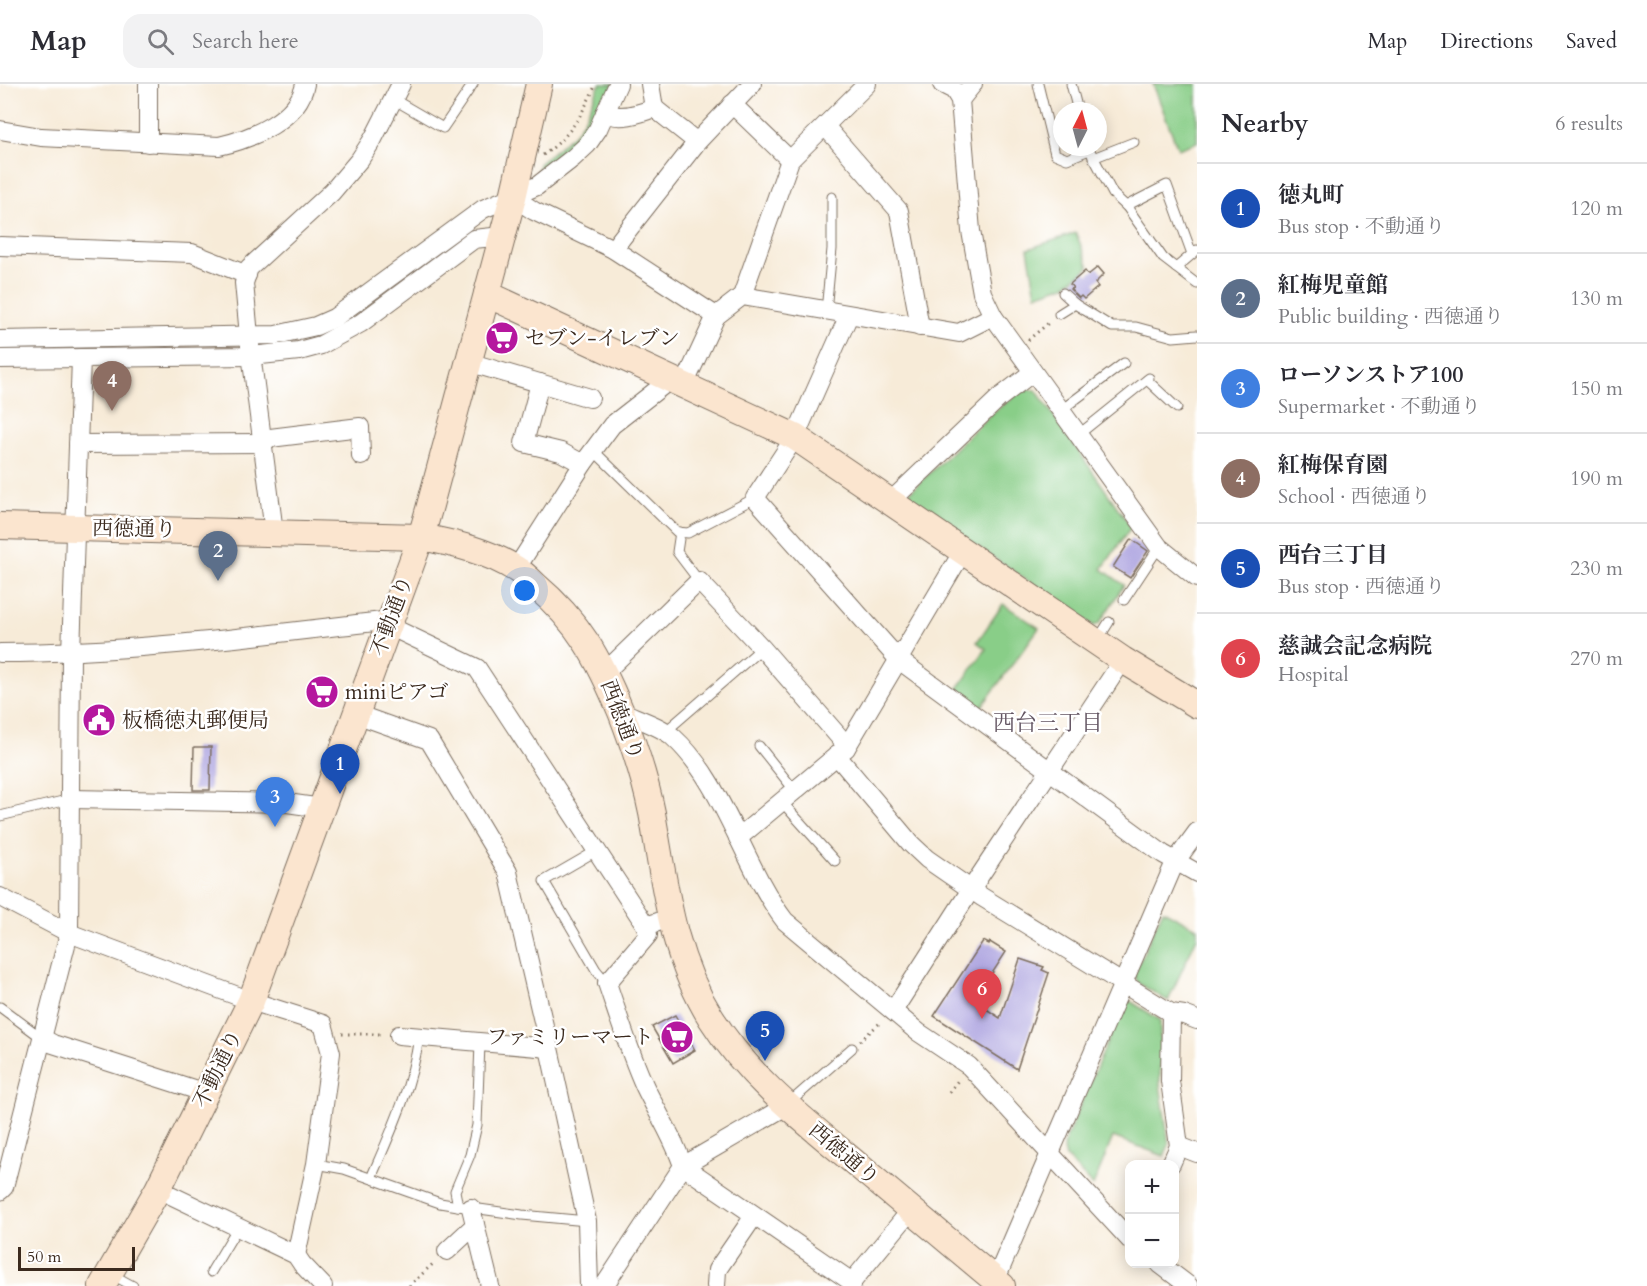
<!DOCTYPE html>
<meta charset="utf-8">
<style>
:root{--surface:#fff;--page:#f2f2f3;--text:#2b2b33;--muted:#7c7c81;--line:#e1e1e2;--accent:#b5179e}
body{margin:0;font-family:Cardo,"Noto Serif JP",serif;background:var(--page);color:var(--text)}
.controls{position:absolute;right:18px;bottom:18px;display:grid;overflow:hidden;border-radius:12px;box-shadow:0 3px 15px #0003}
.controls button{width:54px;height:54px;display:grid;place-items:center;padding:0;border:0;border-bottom:2px solid var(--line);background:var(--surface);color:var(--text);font:30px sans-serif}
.compass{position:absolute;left:1053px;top:18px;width:54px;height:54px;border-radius:50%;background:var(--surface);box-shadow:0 3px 15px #0003;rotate:6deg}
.scale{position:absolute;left:18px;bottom:15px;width:117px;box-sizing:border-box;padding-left:6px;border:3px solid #3b2a1e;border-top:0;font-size:16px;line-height:21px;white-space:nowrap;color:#3b2a1e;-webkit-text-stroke:4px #fff;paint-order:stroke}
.you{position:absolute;left:525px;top:507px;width:21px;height:21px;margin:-15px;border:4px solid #fff;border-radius:50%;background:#1a73e8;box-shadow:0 0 0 9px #1a73e833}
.badge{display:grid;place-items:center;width:39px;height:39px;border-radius:50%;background:var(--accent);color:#fff;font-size:20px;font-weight:700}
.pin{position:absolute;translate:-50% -50px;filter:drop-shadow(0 2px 3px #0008)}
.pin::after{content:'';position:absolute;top:32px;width:21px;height:18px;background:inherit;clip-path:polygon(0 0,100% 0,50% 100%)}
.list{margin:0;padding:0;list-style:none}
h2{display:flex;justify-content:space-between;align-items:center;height:78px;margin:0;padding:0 24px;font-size:26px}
h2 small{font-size:20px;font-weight:400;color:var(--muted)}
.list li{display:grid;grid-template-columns:39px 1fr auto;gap:18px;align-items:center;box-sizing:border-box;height:90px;padding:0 24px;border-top:2px solid var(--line)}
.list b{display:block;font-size:22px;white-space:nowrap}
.list p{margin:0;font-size:20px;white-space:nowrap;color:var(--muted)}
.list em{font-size:20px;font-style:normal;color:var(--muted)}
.icon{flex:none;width:33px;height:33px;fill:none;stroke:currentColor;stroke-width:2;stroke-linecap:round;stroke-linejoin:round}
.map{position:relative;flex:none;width:1197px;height:1202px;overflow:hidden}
header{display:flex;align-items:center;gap:36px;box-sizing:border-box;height:84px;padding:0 30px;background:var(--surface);border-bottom:2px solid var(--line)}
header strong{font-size:28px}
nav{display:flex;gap:33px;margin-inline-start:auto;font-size:21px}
.search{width:420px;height:54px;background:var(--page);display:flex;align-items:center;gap:15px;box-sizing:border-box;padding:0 21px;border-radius:18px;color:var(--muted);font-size:22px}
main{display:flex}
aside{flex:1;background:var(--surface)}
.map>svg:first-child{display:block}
</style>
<header>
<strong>Map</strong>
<div class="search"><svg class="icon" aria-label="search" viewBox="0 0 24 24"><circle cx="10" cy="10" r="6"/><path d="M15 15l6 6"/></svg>Search here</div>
<nav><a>Map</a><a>Directions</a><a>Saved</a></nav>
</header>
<main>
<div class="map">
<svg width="1197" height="1202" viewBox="0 0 1197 1202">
<rect width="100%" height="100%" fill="#fff"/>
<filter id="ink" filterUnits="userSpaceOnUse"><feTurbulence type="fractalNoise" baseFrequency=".0167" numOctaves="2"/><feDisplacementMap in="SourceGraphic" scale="12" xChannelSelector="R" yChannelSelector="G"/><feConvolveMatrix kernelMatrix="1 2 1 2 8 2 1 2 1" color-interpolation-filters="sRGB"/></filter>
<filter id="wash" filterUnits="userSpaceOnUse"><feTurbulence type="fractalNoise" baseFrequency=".008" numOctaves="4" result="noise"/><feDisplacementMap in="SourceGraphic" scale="24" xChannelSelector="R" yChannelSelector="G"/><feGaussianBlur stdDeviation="1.35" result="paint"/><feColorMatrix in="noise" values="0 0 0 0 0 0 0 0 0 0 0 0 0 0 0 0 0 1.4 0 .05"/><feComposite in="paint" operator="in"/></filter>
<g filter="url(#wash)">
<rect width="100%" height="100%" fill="#f7ebd8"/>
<g fill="#89ce88" stroke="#627c53" stroke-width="1.5">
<polygon points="600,0 614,0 592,47 536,98 539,80 575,49 585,34"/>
<polygon points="1153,0 1197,0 1197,58 1178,65"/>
<polygon points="1076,149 1089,183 1065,201 1036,211 1028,165"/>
<polygon points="1023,306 1036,306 1131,443 1102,485 1124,501 1099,540 1094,542 909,416 909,409 991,330"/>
<polygon points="1003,520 1039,544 980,625 956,607 986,565 977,558"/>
<polygon points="1163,826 1197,844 1197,853 1168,917 1138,899 1134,890"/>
<polygon points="1130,917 1160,936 1160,1000 1169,1061 1164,1072 1113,1053 1093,1102 1066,1073 1063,1062 1124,919"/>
</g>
<g id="blocks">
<g fill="#ada4e0">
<polygon points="1098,183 1104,190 1095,199 1098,203 1084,215 1081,212 1079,214 1070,205 1073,204 1070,200 1085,187 1088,191"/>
<polygon points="1131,455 1148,467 1130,494 1113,483"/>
<polygon points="194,663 211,663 210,706 193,706"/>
<polygon points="983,857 989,860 990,858 1006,868 974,917 1000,934 1020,875 1044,883 1042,886 1049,889 1017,985 934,932"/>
<polygon points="675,931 695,966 673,979 652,943"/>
</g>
</g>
</g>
<g filter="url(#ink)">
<use href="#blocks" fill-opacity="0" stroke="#7d6e5f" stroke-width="1.5"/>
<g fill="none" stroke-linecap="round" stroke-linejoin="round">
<g stroke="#7d6e5f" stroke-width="11">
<g id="lane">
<polyline points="1038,0 1055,70 1067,75 1089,66"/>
<polyline points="1071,0 1078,27"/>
<polyline points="393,15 443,44 473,0"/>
<polyline points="1088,63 1113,110 1127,123 1163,174 1197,200"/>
<polyline points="1093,74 1134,58"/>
<polyline points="1126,122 1167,101 1192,170"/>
<polyline points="1176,184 1197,166"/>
<polyline points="1063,209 1075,220 1112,243 1136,243 1173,253 1197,251"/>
<polyline points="826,227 832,165 832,113"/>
<polyline points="1059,230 1075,220"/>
<polyline points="1147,296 1177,324"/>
<polyline points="1060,327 1124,279"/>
<polyline points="1078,351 1149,294"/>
<polyline points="594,367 677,448 688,449 755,414"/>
<polyline points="680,448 677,468 699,497"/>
<polyline points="1124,516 1159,463"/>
<polyline points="1097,557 1109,538"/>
<polyline points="665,648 762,564"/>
<polyline points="759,662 795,707"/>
<polyline points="782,718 835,777"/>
<polyline points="0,732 71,715"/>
<polyline points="596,767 544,797 596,886 607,899"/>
<polyline points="0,923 42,954"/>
<polyline points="480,959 477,1041 470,1071 455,1107 458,1122 522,1131 587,1137"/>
<polyline points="788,1020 852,964"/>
<polyline points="316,1080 344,1085 440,1119 458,1122"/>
<path d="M 371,1094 C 391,1048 412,1003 419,953"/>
<polyline points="211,1188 238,1143"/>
<polyline points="111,1190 133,1202"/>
</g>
</g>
<g stroke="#7d6e5f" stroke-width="20">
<g id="street">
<polyline points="942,0 954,6 960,16 971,147 982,209 993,232 1159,463 1197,494"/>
<polyline points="960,16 973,0"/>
<polyline points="732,20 790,76"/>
<polyline points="654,24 697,58"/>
<path d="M 605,29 C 620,36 639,30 654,24 L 650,0"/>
<polyline points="825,42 899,127 920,243"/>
<path d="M 0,46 L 41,53 L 219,62 C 251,55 299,35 305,0"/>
<polyline points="148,59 148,0"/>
<polyline points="513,113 534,127 613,165 716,232"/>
<polyline points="0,162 192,169 247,191"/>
<polyline points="613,165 697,58 752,0"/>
<polyline points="742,212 790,76 867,0"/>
<polyline points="849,231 795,353 755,414 899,576 1163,770 1197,789"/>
<polyline points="0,256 276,251 316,242 334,234 483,125 537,102 573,74 587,61 598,45 618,0"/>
<polyline points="0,275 251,272 299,267 321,261 361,239 474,155 502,152"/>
<polyline points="468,278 590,314"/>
<polyline points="540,299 524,359 561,368 583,380"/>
<polyline points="684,301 716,232 742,212 959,249 993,232"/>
<polyline points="262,355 360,343 361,372"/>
<polyline points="78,360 263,359"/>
<polyline points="890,418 999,314 1033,288"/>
<polyline points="274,448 250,262 244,199 249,184 332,108 360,75 373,55 401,0"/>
<polyline points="516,485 583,380 612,341 671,295"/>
<polyline points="389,542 477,584 646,842 670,834"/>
<path d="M 0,569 C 130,569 262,551 391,536"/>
<polyline points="605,588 699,497 762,564 841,655 846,664"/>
<path d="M 620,627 C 635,634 661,642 673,653 C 724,699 743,782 785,837 L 918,948 L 969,982 L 1130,1156"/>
<polyline points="356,630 429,656 508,788 545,946 587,1137 589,1202"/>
<polyline points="837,672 911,760 927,775 982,813 1171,929 1184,931 1197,936"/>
<polyline points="71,715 287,719 322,724"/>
<polyline points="738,754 846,664 963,467"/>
<polyline points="0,813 69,849 251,917 323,940 331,969 316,1080 296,1171"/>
<path d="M 646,842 L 648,851 L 607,899 C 619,934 630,970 645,1003 C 658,1030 674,1054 683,1082 L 852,1198"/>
<polyline points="893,927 979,793 1123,576"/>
<polyline points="1171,929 1170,997 1179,1062 1171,1080"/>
<polyline points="399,951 549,964"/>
<polyline points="42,954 53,960 206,1009"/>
<polyline points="1179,1062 1197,1069"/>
<polyline points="158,1105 296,1171 302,1180 323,1202"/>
<polyline points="0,1107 4,1103 69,849 71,569 81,274"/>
<polyline points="471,1124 490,1202"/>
<polyline points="447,1167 475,1141"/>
<polyline points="1160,1180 1189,1202"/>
<polyline points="604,1202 683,1082 786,1022"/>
<polyline points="716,1202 717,1186 754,1132"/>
<polyline points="852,1202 852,1198 911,1126"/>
<polyline points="993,1202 1175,778 1197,748"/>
</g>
</g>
<g stroke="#7d6e5f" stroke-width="28">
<g id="secondary">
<polyline points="487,210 795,353 1123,576 1197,621"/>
<path d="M 0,442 L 421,453 C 453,459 488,467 516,485 C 523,489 529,495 535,501 C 580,539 599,575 621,628 C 634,661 645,694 652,729 C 665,801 671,870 711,934 C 747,991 797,1031 848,1073 C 899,1116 951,1159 1002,1202"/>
<polyline points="102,1202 158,1105 251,917 421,453 429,425 513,113 539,0"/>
</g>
</g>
<g stroke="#7d6e5f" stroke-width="3" stroke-dasharray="1.5 4.5" stroke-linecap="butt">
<path d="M 543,71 C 570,53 583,29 596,0"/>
<polyline points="1028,256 1051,237"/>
<polyline points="342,950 383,950"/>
<polyline points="860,957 882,937"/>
<polyline points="949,1008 959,995"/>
<polyline points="409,1202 435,1178"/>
</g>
<use href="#lane" stroke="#fff" stroke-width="9"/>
<use href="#street" stroke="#fff" stroke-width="18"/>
<use href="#secondary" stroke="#fbe5cf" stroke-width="26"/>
</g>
</g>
<defs>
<g id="supermarket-disc" transform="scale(1.725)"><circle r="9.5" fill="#b5179e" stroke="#fff"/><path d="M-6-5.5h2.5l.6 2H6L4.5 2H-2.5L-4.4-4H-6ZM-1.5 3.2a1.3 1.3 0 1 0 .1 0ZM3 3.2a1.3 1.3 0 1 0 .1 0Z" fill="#fff"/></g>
<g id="civic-disc" transform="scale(1.725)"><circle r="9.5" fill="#b5179e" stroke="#fff"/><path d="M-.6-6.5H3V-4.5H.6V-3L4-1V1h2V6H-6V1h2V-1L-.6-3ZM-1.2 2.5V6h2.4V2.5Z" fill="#fff"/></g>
</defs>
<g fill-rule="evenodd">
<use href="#supermarket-disc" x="502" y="254"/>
<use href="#supermarket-disc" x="322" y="608"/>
<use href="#civic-disc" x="99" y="636"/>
<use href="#supermarket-disc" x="677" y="953"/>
</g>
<g text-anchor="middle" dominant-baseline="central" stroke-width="5" stroke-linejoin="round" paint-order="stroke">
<g font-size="21" fill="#3b2a1e" stroke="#fff" text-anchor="start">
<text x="525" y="254">セブン-イレブン</text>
<text x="345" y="608">miniピアゴ</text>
<text x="122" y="636">板橋徳丸郵便局</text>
<text x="654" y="953" text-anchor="end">ファミリーマート</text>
</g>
<g font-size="21" fill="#3b2a1e" stroke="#fff">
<text transform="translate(134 445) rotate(1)">西徳通り</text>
<text transform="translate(392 532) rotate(-70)">不動通り</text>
<text transform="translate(622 636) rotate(69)">西徳通り</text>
<text transform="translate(218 985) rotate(-64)">不動通り</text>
<text transform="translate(844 1070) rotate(40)">西徳通り</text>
</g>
<g font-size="22" fill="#635562" stroke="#fff">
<text x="1048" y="639">西台三丁目</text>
</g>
</g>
</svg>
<div class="controls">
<button>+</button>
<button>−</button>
</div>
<svg class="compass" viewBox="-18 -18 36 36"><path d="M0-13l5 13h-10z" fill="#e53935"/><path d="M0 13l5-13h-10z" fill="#7c7c81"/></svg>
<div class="scale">50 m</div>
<div class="you"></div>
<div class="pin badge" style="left:340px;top:710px;background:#1a4fb4">1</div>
<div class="pin badge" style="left:218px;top:497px;background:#5c6f8a">2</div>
<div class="pin badge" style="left:275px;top:743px;background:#3f7fe0">3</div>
<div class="pin badge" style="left:112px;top:327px;background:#8d6e63">4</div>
<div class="pin badge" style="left:765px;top:977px;background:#1a4fb4">5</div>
<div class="pin badge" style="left:982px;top:935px;background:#e0444e">6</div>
</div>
<aside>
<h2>Nearby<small>6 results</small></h2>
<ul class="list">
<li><span class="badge" style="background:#1a4fb4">1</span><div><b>徳丸町</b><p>Bus stop · 不動通り</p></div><em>120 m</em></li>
<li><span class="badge" style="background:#5c6f8a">2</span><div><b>紅梅児童館</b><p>Public building · 西徳通り</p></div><em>130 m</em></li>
<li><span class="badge" style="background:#3f7fe0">3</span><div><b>ローソンストア100</b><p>Supermarket · 不動通り</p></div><em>150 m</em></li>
<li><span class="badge" style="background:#8d6e63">4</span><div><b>紅梅保育園</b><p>School · 西徳通り</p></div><em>190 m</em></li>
<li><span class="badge" style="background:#1a4fb4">5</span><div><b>西台三丁目</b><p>Bus stop · 西徳通り</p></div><em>230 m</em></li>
<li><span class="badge" style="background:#e0444e">6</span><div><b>慈誠会記念病院</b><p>Hospital</p></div><em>270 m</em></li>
</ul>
</aside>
</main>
